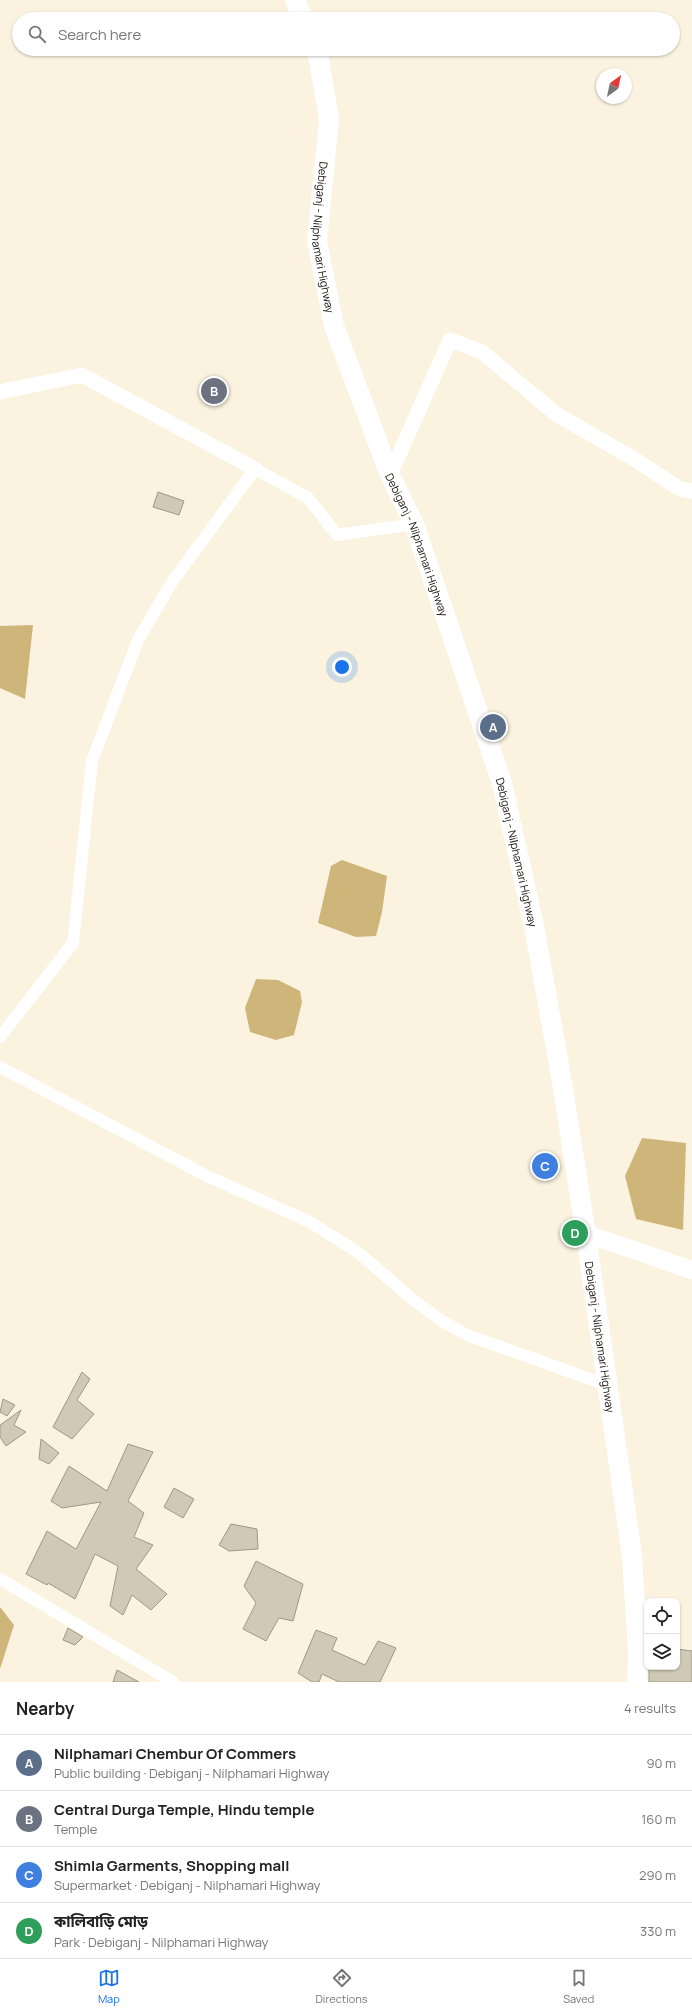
<!DOCTYPE html>
<meta charset="utf-8">
<style>
:root{--surface:#fff;--page:#f6f6f6;--text:#222;--muted:#767676;--line:#e0e0e0;--accent:#1a73e8}
body{margin:0;font-family:Manrope,"Noto Sans Bengali",sans-serif;background:var(--page);color:var(--text)}
.controls{position:absolute;right:12px;bottom:12px;display:grid;overflow:hidden;border-radius:8px;box-shadow:0 1px 3px #0004}
.controls button{width:36px;height:36px;display:grid;place-items:center;padding:0;border:0;border-bottom:1px solid var(--line);background:var(--surface);color:var(--text);font:20px sans-serif}
.compass{position:absolute;left:596px;top:68px;width:36px;height:36px;border-radius:50%;background:var(--surface);box-shadow:0 1px 3px #0004;rotate:33deg}
.you{position:absolute;left:342px;top:667px;width:14px;height:14px;margin:-10px;border:3px solid #fff;border-radius:50%;background:#1a73e8;box-shadow:0 0 0 6px #1a73e833}
.badge{display:grid;place-items:center;width:26px;height:26px;border-radius:50%;background:var(--accent);color:#fff;font-size:13px;font-weight:700}
.pin{position:absolute;translate:-50% -50%;border:2px solid #fff;box-shadow:0 1px 4px #0006}
.list{margin:0;padding:0;list-style:none}
h2{display:flex;justify-content:space-between;align-items:center;height:52px;margin:0;padding:0 16px;font-size:17px}
h2 small{font-size:13px;font-weight:400;color:var(--muted)}
.list li{display:grid;grid-template-columns:26px 1fr auto;gap:12px;align-items:center;box-sizing:border-box;height:56px;padding:0 16px;border-top:1px solid var(--line)}
.list b{display:block;font-size:15px;white-space:nowrap}
.list p{margin:0;font-size:13px;white-space:nowrap;color:var(--muted)}
.list em{font-size:13px;font-style:normal;color:var(--muted)}
.icon{flex:none;width:22px;height:22px;fill:none;stroke:currentColor;stroke-width:2;stroke-linecap:round;stroke-linejoin:round}
.map{position:relative;flex:none;width:692px;height:1682px;overflow:hidden}
.search{position:absolute;background:var(--surface);box-shadow:0 1px 3px #0004;left:12px;right:12px;top:12px;height:44px;display:flex;align-items:center;gap:10px;box-sizing:border-box;padding:0 14px;border-radius:22px;color:var(--muted);font-size:15px}
.sheet{height:276px;background:var(--surface)}
nav{display:flex;justify-content:space-around;align-items:center;box-sizing:border-box;height:56px;border-top:1px solid var(--line);background:var(--surface);font-size:11px;color:var(--muted)}
nav a{display:grid;justify-items:center;gap:2px}
nav .on{color:var(--accent)}
.map>svg:first-child{display:block}
</style>
<div class="map">
<svg width="692" height="1682" viewBox="0 0 692 1682">
<rect width="100%" height="100%" fill="#fbf3e0"/>
<g fill="#ceb67a">
<polygon points="33,625 25,699 0,688 0,626"/>
<polygon points="342,860 387,876 382,912 376,936 356,937 318,923 331,866"/>
<polygon points="256,979 278,980 300,991 302,1002 294,1035 276,1040 250,1032 245,1008"/>
<polygon points="642,1138 686,1143 683,1230 636,1219 625,1176"/>
<polygon points="0,1607 14,1625 0,1669"/>
</g>
<g fill="#d0c9b6" stroke="#9f9887">
<polygon points="158,492 184,501 179,515 153,507"/>
<polygon points="82,1372 90,1379 77,1400 94,1414 72,1439 53,1427"/>
<polygon points="3,1399 15,1405 7,1416 0,1412"/>
<polygon points="21,1410 14,1425 26,1432 6,1446 0,1437 0,1425"/>
<polygon points="41,1439 59,1453 49,1464 39,1459"/>
<polygon points="128,1444 153,1452 128,1501 144,1513 134,1537 153,1545 136,1569 167,1594 151,1610 132,1595 123,1615 110,1606 118,1566 95,1554 75,1599 48,1583 47,1585 26,1574 47,1531 76,1549 101,1502 62,1508 51,1501 69,1466 107,1491"/>
<polygon points="174,1488 194,1499 183,1518 164,1507"/>
<polygon points="231,1524 257,1529 258,1549 229,1551 219,1545"/>
<polygon points="256,1561 303,1584 293,1621 279,1618 266,1641 243,1629 256,1603 244,1586"/>
<polygon points="68,1628 83,1637 75,1645 63,1640"/>
<polygon points="316,1630 337,1638 332,1650 365,1665 378,1641 396,1648 380,1682 339,1682 322,1674 319,1682 312,1682 298,1673"/>
<polygon points="677,1649 692,1651 692,1682 649,1682 649,1667 677,1667"/>
<polygon points="117,1670 139,1682 113,1682"/>
</g>
<g fill="none" stroke-linecap="round" stroke-linejoin="round">
<g stroke="#fff" stroke-width="12">
<polyline points="0,1037 73,943 92,761 138,640 172,582 255,469 308,498 337,535 414,524"/>
<polyline points="0,1067 207,1176 310,1222 359,1253 412,1299 442,1321 467,1335 607,1385"/>
<polyline points="0,1579 173,1682"/>
</g>
<g stroke="#fff" stroke-width="15">
<polyline points="0,392 82,375 255,469"/>
<polyline points="390,475 450,340 482,352 556,414 634,459 680,489 692,491"/>
</g>
<path stroke="#fff" stroke-width="18" d="M 586,1235 C 622,1244 656,1259 692,1270"/>
<g stroke="#fff" stroke-width="20">
<polyline points="295,0 303,19"/>
<path id="s1" d="M 315,49 L 318,55 L 329,119 L 317,241 L 334,326 L 390,475 L 414,524 L 502,783 L 534,926 L 562,1082 L 586,1235 L 632,1556 L 638,1654 L 637,1682"/>
</g>
</g>
<g text-anchor="middle" dominant-baseline="central" stroke-width="4" stroke-linejoin="round" paint-order="stroke">
<g font-size="11" fill="#120f09" stroke="#fff">
<text stroke="none"><textPath href="#s1" startOffset="191">Debiganj - Nilphamari Highway</textPath></text>
<text stroke="none"><textPath href="#s1" startOffset="515">Debiganj - Nilphamari Highway</textPath></text>
<text stroke="none"><textPath href="#s1" startOffset="839">Debiganj - Nilphamari Highway</textPath></text>
<text stroke="none"><textPath href="#s1" startOffset="1331">Debiganj - Nilphamari Highway</textPath></text>
</g>
</g>
</svg>
<div class="controls">
<button><svg class="icon" aria-label="locate" viewBox="0 0 24 24"><circle cx="12" cy="12" r="6"/><path d="M12 2v4M12 18v4M2 12h4M18 12h4"/></svg></button>
<button><svg class="icon" aria-label="layers" viewBox="0 0 24 24"><path d="M12 4l9 5-9 5-9-5zM3 14l9 5 9-5"/></svg></button>
</div>
<svg class="compass" viewBox="-18 -18 36 36"><path d="M0-13l5 13h-10z" fill="#e53935"/><path d="M0 13l5-13h-10z" fill="#767676"/></svg>
<div class="you"></div>
<div class="pin badge" style="left:493px;top:727px;background:#5c6f8a">A</div>
<div class="pin badge" style="left:214px;top:391px;background:#6b7280">B</div>
<div class="pin badge" style="left:545px;top:1166px;background:#3f7fe0">C</div>
<div class="pin badge" style="left:575px;top:1233px;background:#2e9e5b">D</div>
<div class="search"><svg class="icon" aria-label="search" viewBox="0 0 24 24"><circle cx="10" cy="10" r="6"/><path d="M15 15l6 6"/></svg>Search here</div>
</div>
<section class="sheet">
<h2>Nearby<small>4 results</small></h2>
<ul class="list">
<li><span class="badge" style="background:#5c6f8a">A</span><div><b>Nilphamari Chembur Of Commers</b><p>Public building · Debiganj - Nilphamari Highway</p></div><em>90 m</em></li>
<li><span class="badge" style="background:#6b7280">B</span><div><b>Central Durga Temple, Hindu temple</b><p>Temple</p></div><em>160 m</em></li>
<li><span class="badge" style="background:#3f7fe0">C</span><div><b>Shimla Garments, Shopping mall</b><p>Supermarket · Debiganj - Nilphamari Highway</p></div><em>290 m</em></li>
<li><span class="badge" style="background:#2e9e5b">D</span><div><b>কালিবাড়ি মোড়</b><p>Park · Debiganj - Nilphamari Highway</p></div><em>330 m</em></li>
</ul>
</section>
<nav>
<a class="on"><svg class="icon" aria-label="map" viewBox="0 0 24 24"><path d="M3 6l6-2 6 2 6-2v14l-6 2-6-2-6 2zM9 4v14M15 6v14"/></svg>Map</a>
<a><svg class="icon" aria-label="directions" viewBox="0 0 24 24"><path d="M12 3l9 9-9 9-9-9zM9 14v-3h6M13 9l2 2-2 2"/></svg>Directions</a>
<a><svg class="icon" aria-label="saved" viewBox="0 0 24 24"><path d="M7 4h10v16l-5-4-5 4z"/></svg>Saved</a>
</nav>
